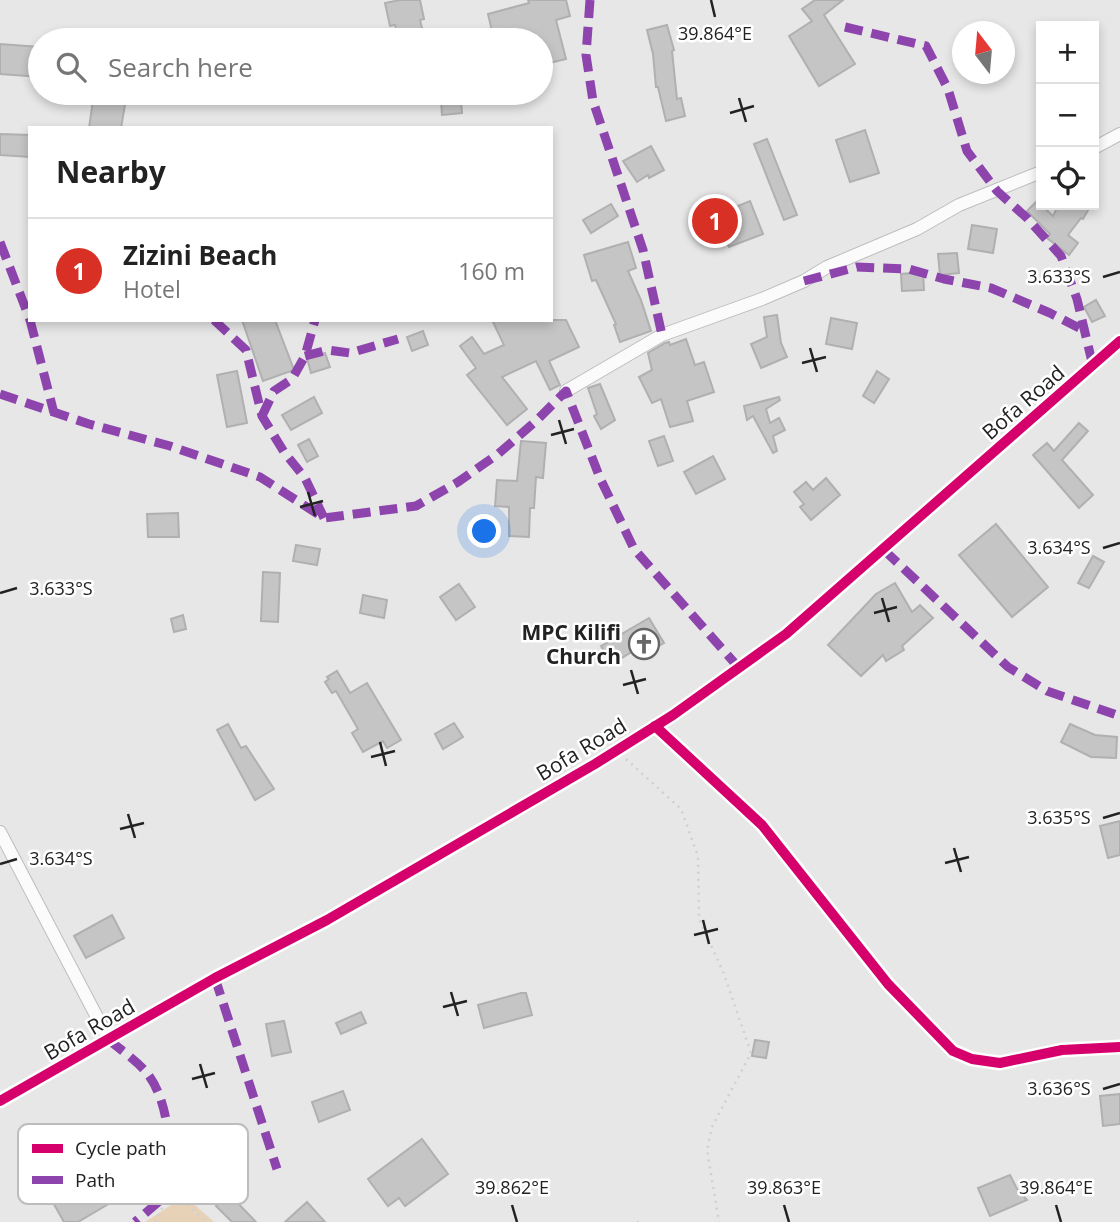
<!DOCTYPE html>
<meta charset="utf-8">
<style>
:root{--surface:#fff;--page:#f6f6f6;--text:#222;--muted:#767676;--line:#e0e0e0;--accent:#d93025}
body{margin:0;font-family:"Open Sans",sans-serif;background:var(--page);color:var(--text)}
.controls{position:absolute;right:21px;top:21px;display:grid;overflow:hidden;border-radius:0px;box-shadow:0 4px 10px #0003}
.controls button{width:63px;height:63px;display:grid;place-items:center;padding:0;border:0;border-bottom:2px solid var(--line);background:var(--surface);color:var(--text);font:35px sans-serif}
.compass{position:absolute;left:952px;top:21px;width:63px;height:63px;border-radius:50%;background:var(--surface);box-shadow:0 4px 10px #0003;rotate:344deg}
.you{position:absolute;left:485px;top:532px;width:24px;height:24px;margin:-18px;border:5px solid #fff;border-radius:50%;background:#1a73e8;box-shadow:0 0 0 10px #1a73e833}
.badge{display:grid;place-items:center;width:46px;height:46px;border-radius:50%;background:var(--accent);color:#fff;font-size:23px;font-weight:700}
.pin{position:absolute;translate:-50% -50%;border:4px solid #fff;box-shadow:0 2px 7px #0006}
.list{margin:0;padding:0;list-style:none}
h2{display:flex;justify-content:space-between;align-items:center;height:91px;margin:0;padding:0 28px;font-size:30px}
h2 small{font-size:23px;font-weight:400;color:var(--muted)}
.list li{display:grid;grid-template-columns:46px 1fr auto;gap:21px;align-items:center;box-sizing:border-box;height:105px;padding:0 28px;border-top:2px solid var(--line)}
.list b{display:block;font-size:26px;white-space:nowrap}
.list p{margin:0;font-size:23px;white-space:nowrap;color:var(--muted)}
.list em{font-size:23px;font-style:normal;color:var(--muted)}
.icon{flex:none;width:38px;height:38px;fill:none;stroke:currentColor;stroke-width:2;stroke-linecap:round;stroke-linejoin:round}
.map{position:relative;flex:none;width:1120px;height:1222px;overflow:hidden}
.search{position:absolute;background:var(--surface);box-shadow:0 4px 10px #0003;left:28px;top:28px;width:525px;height:77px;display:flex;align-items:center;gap:18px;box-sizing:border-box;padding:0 24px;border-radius:38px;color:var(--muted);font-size:26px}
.panel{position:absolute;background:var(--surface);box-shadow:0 4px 10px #0003;left:28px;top:126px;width:525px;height:196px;border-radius:0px}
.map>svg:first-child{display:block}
</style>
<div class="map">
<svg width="1120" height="1222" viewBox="0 0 1120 1222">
<rect width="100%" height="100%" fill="#e7e7e7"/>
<polygon fill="#e7d2b7" points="185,1196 214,1222 145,1222"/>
<g fill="#c5c5c5" stroke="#b0b0b1" stroke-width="2">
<polygon points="400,0 420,0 424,19 420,20 425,40 399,40 395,25 390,26 385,3"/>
<polygon points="528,0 566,0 570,16 556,20 566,59 541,65 541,40 494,40 488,14 529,3"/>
<polygon points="815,0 843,0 824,15 855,64 819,86 789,36 812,21 802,9"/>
<polygon points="667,25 674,50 672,51 677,99 681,98 685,116 666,121 658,87 656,87 653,54 647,30"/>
<polygon points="0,44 40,47 40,77 0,74"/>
<polygon points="94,93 127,93 121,128 89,128"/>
<polygon points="461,100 462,113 442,115 441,101"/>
<polygon points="865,130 879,173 850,182 836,140"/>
<polygon points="0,134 30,135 30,157 0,155"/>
<polygon points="767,139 797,215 784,220 754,144"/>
<polygon points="651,146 664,170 649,178 648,175 637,182 623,161"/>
<polygon points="750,201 763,234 729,247 716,215"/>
<polygon points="1037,201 1053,216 1058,206 1057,205 1091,205 1083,219 1081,218 1068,235 1078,243 1069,255 1047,238 1050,234 1027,211"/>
<polygon points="611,204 618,216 591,233 583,220"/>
<polygon points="972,225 997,229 993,253 968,249"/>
<polygon points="628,242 636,268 628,271 641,300 651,331 620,342 614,325 616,324 596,280 592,281 584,255"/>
<polygon points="957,253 959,273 940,275 938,254"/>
<polygon points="923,272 924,290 902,291 901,274"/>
<polygon points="1096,300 1105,316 1092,322 1084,307"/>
<polygon points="777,315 781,343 787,357 761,368 751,344 767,337 764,317"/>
<polygon points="831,318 857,323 852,349 826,344"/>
<polygon points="242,320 275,320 294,370 263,381"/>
<polygon points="492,320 566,320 579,347 549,361 560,385 550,390 536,361 502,377 527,409 507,425 467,375 476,368 460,346 472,337 484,354 504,345"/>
<polygon points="423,331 428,345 412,351 407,337"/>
<polygon points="686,339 695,365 704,362 714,392 687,401 693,421 670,427 661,399 652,403 639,377 652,370 648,353 665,343 669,342 670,345"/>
<polygon points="325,353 330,367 311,373 307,358"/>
<polygon points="237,371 247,423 227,427 217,375"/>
<polygon points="877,371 889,379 874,403 863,396"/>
<polygon points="600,384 615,420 601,429 594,416 597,414 588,388"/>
<polygon points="314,397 322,413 291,430 282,415"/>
<polygon points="779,397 780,400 766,409 770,423 779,418 785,430 773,436 777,451 773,453 753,416 747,420 744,406"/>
<polygon points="1079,423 1088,431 1062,460 1093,495 1079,508 1033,455 1047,443 1054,451"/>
<polygon points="664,436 673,461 658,466 649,441"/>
<polygon points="309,439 318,456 307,462 298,445"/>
<polygon points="521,441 546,443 543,478 536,477 534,508 530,508 529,537 509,536 509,507 495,506 497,480 517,481"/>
<polygon points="713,456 725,479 696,494 684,472"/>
<polygon points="826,478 840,495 811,520 800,507 804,504 794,492 806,482 813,490"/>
<polygon points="178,513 179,537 148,537 147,514"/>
<polygon points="996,524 1048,587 1012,617 959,555"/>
<polygon points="296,545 320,549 317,565 293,561"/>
<polygon points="1093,556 1104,562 1089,588 1078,583"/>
<polygon points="263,572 280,573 278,622 261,621"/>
<polygon points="895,583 912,612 920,605 933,618 902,646 904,650 886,661 883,655 861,676 828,645 876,594"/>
<polygon points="459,584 475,607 456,620 440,597"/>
<polygon points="363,595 387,600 384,618 360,613"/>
<polygon points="183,615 186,629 174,632 171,619"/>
<polygon points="649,618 664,643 643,655 638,648 612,664 601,646"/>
<polygon points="337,671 350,693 367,683 401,740 387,748 383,741 363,752 352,733 358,729 336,691 332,693 325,682 329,679 327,677"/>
<polygon points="454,723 463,737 443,749 435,734"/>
<polygon points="228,724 241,748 246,746 274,789 255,800 217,730"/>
<polygon points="1070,724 1095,735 1117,737 1116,758 1091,757 1061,742"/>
<polygon points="1120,821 1120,855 1108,858 1100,826"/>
<polygon points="112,915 124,938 86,958 74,936"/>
<polygon points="521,993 526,993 532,1015 484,1028 478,1005"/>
<polygon points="361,1012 366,1023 341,1034 336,1023"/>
<polygon points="284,1021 291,1052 272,1056 266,1024"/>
<polygon points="755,1040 769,1042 766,1058 752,1056"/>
<polygon points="343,1091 350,1110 319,1122 312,1102"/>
<polygon points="1120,1094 1120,1124 1103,1126 1100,1096"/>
<polygon points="79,1138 117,1199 78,1222 64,1222 51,1199 77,1184 58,1150"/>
<polygon points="422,1139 448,1174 405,1206 399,1198 388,1206 368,1179"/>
<polygon points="1010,1175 1017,1189 1027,1200 990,1216 978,1188"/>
<polygon points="229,1194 256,1222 232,1222 216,1206"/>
<polygon points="307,1202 325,1222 285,1222"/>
</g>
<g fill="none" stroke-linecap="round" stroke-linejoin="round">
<g stroke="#bdbdbd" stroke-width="14">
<g id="street">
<polyline points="1094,148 1120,134"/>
<polyline points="566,391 662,335 762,299 804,281 827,267 917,229 959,205 1041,172"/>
<polyline points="655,726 762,825 888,984 953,1051 972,1059 1000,1063 1062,1050 1120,1047"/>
<polyline points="0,832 109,1040"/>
<polyline points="0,1101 215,978 327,920 595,764 673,715 786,634 1120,341"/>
</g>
</g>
<g stroke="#d0d0d0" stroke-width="2.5" stroke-dasharray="2 5" stroke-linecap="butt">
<polyline points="626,759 681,809 698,856 699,919 724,974 751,1053 712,1127 707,1150 719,1222"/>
<polyline points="155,1222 171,1191 207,1222"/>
<polyline points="637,1222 640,1222"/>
</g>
<use href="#street" stroke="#fbfbfb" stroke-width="12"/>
<g stroke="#8e44ad" stroke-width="9" stroke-dasharray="18 9" stroke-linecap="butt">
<polyline points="590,0 586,55 593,101 643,250 662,335"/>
<polyline points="845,27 926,46 948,89 967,151 997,191 1027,218 1061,256 1077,299 1093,366"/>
<polyline points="0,242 30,320"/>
<polyline points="804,281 857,267 909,269 944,279 991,288 1050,313 1085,331"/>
<polyline points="30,320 54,413"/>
<polyline points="214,320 246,350 262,416 284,452 305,478 324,518"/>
<polyline points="305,356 328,350 350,353 398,339"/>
<polyline points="0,394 89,424 170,446 260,477 324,518 416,506 458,482 498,454 536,421 566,391 600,478 634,549 739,668"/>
<polyline points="262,416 274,391 292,379 305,356 315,320"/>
<polyline points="884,550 1008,667 1047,691 1120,716"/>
<polyline points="215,978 277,1169"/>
<path d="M 109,1040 C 121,1050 137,1061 147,1073 C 171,1104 170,1154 171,1191 L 135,1222"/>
</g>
<g stroke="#fff" stroke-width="15">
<g id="cycleway">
<polyline points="655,726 762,825 888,984 953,1051 972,1059 1000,1063 1062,1050 1120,1047"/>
<polyline points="0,1101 215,978 327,920 595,764 673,715 786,634 1120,341"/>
</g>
</g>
<use href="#cycleway" stroke="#d6006c" stroke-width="10"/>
</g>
<path fill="none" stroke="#222223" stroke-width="2.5" d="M 711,0 L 715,17M 739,98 L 746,122M 730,113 L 754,106M 1103,277 L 1120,272M 810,348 L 817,372M 802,363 L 826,357M 559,420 L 566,444M 551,435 L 574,429M 308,492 L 315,516M 300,507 L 323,501M 1103,548 L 1120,543M 0,593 L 17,588M 882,598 L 889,622M 874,613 L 897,607M 631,670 L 638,694M 623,685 L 646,679M 380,742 L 386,766M 371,757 L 395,751M 128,814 L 135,838M 1103,818 L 1120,813M 120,829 L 144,823M 954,848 L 961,872M 945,863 L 969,857M 0,864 L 17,859M 703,920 L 709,944M 694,935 L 718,929M 451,992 L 458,1016M 443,1007 L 467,1001M 200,1064 L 207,1088M 192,1079 L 215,1073M 1103,1089 L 1120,1084M 512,1205 L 517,1222M 784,1205 L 789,1222M 1056,1205 L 1061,1222"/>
<defs>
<g id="church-ring" transform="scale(1.575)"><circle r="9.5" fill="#fff" stroke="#676768" stroke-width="1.5"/><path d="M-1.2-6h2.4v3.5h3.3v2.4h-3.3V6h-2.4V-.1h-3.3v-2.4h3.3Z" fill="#676768"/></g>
</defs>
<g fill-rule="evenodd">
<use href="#church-ring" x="644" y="644"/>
</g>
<g text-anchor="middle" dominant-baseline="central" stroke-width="5" stroke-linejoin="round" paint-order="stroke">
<g font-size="21" fill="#222223" stroke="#fff">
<text transform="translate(1023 402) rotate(-41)">Bofa Road</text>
<text transform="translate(581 749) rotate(-31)">Bofa Road</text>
<text transform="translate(89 1029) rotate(-30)">Bofa Road</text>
</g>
<g font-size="21" font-weight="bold" fill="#222223" stroke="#fff" text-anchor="end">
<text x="621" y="632">MPC Kilifi<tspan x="621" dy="24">Church</tspan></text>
</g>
</g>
<rect x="18" y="1124" width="230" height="80" rx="10" fill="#fff" stroke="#bdbdbd" stroke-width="2"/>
<rect x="32" y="1144" width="31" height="9" fill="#d6006c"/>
<rect x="32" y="1176" width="31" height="8" fill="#8e44ad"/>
<g font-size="19" fill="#222223">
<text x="75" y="1155">Cycle path</text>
<text x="75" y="1187">Path</text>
</g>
<g font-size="18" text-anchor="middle" fill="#222223" stroke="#fff" stroke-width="5" stroke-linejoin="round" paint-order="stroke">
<text x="715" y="40">39.864°E</text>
<text x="1059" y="283">3.633°S</text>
<text x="1059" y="554">3.634°S</text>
<text x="61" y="595">3.633°S</text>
<text x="1059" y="824">3.635°S</text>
<text x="61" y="865">3.634°S</text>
<text x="1059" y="1095">3.636°S</text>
<text x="512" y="1194">39.862°E</text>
<text x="784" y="1194">39.863°E</text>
<text x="1056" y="1194">39.864°E</text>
</g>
</svg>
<div class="controls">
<button>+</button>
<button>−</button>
<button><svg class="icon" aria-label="locate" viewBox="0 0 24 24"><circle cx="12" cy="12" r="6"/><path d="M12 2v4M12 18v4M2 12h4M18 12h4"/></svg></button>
</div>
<svg class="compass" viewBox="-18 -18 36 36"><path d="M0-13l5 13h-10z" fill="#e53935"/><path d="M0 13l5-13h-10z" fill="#767676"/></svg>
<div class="you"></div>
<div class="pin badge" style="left:715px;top:221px">1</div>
<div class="search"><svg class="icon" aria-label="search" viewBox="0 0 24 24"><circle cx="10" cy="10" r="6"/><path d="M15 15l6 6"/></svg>Search here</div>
<section class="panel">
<h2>Nearby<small></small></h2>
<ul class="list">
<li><span class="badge">1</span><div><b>Zizini Beach</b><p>Hotel</p></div><em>160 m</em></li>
</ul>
</section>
</div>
